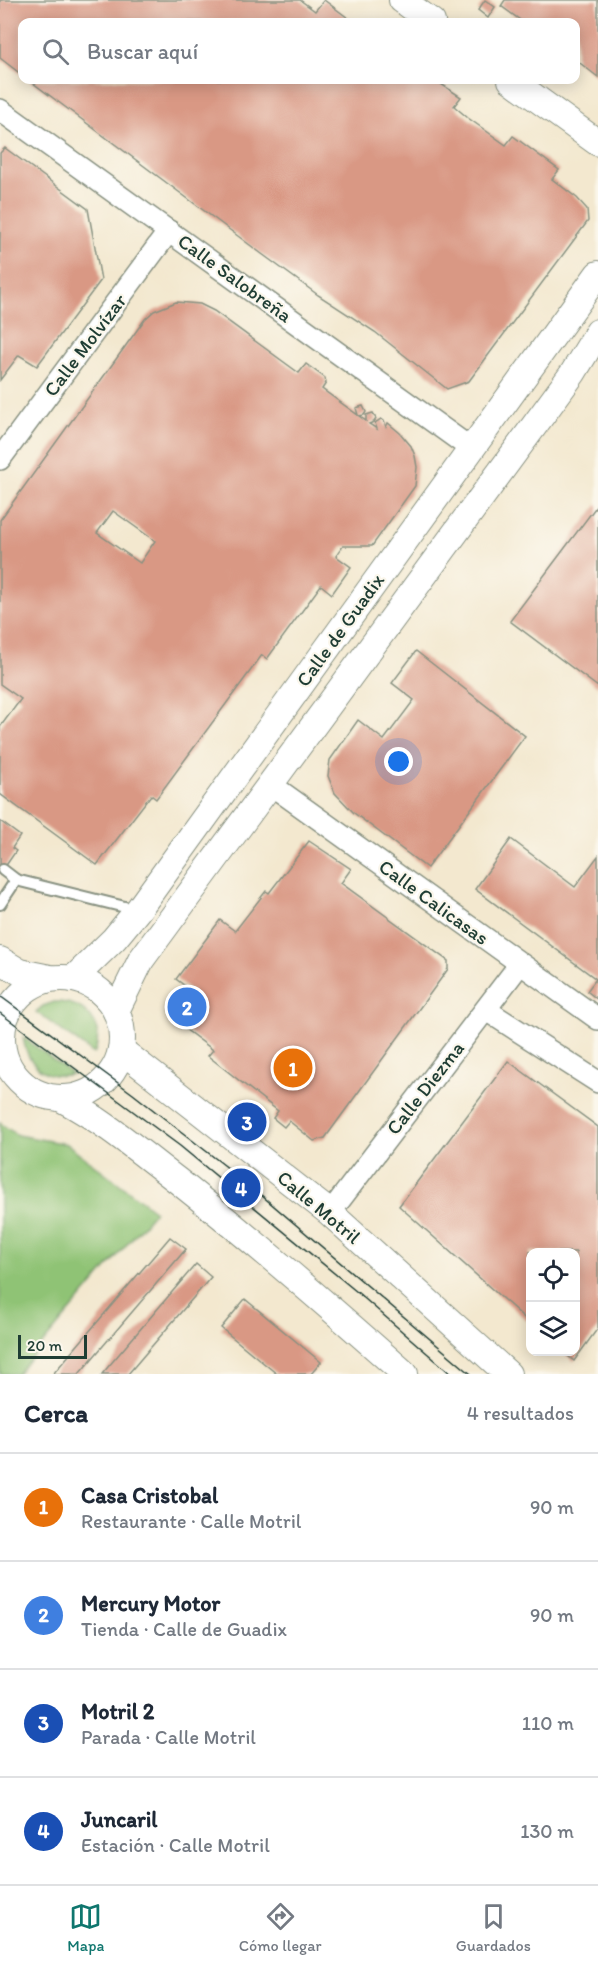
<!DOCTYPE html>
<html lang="es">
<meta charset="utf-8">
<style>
:root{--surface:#fff;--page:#f2f2f3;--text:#1f2937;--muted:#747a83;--line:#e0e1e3;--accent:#0f766e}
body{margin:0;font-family:Itim,sans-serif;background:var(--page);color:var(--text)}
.controls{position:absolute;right:18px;bottom:18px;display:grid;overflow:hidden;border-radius:12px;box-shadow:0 3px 15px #0003}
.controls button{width:54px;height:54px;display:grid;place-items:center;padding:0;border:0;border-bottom:2px solid var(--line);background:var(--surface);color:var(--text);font:30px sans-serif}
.scale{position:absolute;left:18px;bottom:15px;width:69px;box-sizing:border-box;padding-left:6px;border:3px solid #1f3d34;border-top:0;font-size:16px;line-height:21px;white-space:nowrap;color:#1f3d34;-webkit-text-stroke:4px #fbf7ec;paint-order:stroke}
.you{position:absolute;left:399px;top:762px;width:21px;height:21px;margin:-15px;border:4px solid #fff;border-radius:50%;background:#1a73e8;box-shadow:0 0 0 9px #1a73e833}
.badge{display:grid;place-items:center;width:39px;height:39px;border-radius:50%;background:var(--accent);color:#fff;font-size:20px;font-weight:700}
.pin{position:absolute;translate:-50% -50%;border:3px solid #fff;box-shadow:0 2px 6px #0006}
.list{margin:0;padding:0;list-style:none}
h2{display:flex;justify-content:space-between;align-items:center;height:78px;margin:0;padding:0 24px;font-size:26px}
h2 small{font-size:20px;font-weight:400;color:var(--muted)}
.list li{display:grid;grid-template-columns:39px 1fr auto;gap:18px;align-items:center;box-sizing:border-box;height:108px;padding:0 24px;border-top:2px solid var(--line)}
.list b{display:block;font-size:22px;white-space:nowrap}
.list p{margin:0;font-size:20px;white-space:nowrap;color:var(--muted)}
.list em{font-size:20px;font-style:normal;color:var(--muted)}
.icon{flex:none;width:33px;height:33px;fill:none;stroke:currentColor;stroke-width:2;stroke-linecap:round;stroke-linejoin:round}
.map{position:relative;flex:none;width:598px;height:1374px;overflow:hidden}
.search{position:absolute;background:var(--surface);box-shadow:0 3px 15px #0003;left:18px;right:18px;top:18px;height:66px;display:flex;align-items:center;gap:15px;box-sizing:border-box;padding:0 21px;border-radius:12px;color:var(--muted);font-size:22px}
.sheet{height:510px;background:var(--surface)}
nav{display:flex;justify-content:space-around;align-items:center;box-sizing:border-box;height:84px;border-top:2px solid var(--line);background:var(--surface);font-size:16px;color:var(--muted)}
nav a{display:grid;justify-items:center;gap:3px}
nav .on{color:var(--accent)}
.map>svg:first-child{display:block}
</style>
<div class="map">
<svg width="598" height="1374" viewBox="0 0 598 1374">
<rect width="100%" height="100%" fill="#fbf7ec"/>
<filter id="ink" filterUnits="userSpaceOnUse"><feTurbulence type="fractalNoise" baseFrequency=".0167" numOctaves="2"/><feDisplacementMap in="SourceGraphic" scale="12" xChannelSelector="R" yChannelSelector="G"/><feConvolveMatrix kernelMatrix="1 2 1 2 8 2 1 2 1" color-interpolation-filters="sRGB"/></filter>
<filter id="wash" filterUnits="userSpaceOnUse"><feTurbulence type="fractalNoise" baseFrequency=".008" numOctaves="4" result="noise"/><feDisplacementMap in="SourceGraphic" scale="24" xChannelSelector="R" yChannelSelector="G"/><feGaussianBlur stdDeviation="1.35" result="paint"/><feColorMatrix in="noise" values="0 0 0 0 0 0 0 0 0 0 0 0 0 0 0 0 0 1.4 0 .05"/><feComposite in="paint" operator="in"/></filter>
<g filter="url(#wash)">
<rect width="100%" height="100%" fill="#f3e8cf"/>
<g fill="#8fc375" stroke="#578054" stroke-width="1.5">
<path d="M 54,1002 C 85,1001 106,1024 94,1054 L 36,1012 L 43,1006 Z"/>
<path d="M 23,1037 L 72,1074 C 44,1081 27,1064 23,1037 Z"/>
<polygon points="0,1123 17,1135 67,1144 155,1211 17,1374 0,1374"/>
</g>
<g id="blocks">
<g fill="#d99884" fill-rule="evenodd">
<polygon points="0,0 300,0 315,11 324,0 352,21 22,22 22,75 0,58"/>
<polygon points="485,0 495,7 488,18 478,10"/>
<polygon points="505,0 598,0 598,77 576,60 576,22 523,22 501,6"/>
<polygon points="29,80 435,80 461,97 454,106 468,118 506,145 513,136 559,170 552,179 577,198 587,209 588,221 469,381 447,389 375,332 318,295 262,254"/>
<polygon points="5,148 88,209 101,280 37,366 19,355 0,380 0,153"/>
<path d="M 176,302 L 200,304 L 214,311 L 299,373 L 306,364 L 325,378 L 326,383 L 322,389 L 358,415 L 356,408 L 363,406 L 366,412 L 364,415 L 359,416 L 366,421 L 366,415 L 373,413 L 376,419 L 374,422 L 369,424 L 377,429 L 375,423 L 381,419 L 384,421 L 386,427 L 388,423 L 400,433 L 411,446 L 415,456 L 417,467 L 415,486 L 372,546 L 343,546 L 336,556 L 351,567 L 332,594 L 321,585 L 267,659 L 262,655 L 156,799 L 151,795 L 97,865 L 0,794 L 0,727 L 21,699 L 0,684 L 0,520 L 145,319 L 154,311 ZM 113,511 L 155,541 L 140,563 L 97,533 Z"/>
<polygon points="598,504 598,687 510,621"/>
<polygon points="416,651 525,736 427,868 354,813 335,793 328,776 330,760 358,720 384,740 414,700 392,683"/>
<polygon points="0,821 20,836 12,848 16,851 0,874"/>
<polygon points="511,839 575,887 598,856 598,1000 587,991 596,979 475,889"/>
<polygon points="309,841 351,869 341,883 448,961 448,969 325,1138 314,1141 289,1121 284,1127 273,1118 278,1111 208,1056 213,1050 173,1020 193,992 176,979 209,935 220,920 235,931 266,891 269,893"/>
<polygon points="508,1061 598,1127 598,1328 574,1361 563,1352 576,1352 576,1252 530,1252 530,1323 399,1206"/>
<polygon points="170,1237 186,1249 79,1374 53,1374"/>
<polygon points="196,1264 211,1277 128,1374 102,1374"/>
<polygon points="245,1299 321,1362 311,1374 277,1374 221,1328"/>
</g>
</g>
</g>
<g filter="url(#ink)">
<use href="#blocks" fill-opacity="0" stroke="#899282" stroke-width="1.5"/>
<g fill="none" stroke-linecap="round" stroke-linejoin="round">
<g stroke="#899282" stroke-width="14">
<g id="service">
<polyline points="3,870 16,880 137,910"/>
<polyline points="0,904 16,880"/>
</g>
</g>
<g stroke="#899282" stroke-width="24">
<g id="minor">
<polyline points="0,110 470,448"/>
<polyline points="0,459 169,231"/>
<polyline points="270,784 598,1019"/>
<polyline points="486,1010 598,1082"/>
<polyline points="330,1213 520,964"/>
</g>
</g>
<g stroke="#899282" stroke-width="28">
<g id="tertiary">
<polyline points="402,0 432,22"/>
<polyline points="511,80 598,143"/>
<polyline points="0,960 20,972 50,978"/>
<circle cx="62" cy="1038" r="60"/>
<polyline points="73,979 114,939 138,910 598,274"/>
<polyline points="116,1011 141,960 573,373 598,332"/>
<polyline points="121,1050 330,1213 508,1374"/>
<path d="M 62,1099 C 104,1121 140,1152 178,1181 C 256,1243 331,1308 405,1374"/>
</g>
</g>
<use href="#service" stroke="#fff" stroke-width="10"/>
<use href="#minor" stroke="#fff" stroke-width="21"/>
<use href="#tertiary" stroke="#fff" stroke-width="26"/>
<g stroke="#1f3d34" stroke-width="1.5">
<polyline points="0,996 133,1094 247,1183 471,1374"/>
<polyline points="0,1013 180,1146 357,1292 451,1374"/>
</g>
</g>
</g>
<g text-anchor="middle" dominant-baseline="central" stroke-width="4.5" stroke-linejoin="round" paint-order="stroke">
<g font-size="20" fill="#1f3d34" stroke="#fbf7ec">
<text transform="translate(235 278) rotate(36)">Calle Salobreña</text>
<text transform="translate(85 345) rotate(-53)">Calle Molvízar</text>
<text transform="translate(340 630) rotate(-54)">Calle de Guadix</text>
<text transform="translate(434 902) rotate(36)">Calle Calicasas</text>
<text transform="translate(425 1088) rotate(-52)">Calle Diezma</text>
<text transform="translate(319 1207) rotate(40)">Calle Motril</text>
</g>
</g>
</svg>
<div class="controls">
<button><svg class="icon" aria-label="locate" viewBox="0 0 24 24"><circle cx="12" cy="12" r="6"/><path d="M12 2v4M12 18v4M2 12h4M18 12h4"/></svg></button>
<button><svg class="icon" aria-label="layers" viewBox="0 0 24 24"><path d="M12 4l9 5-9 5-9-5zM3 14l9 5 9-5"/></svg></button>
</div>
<div class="scale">20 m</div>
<div class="you"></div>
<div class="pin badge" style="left:293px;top:1068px;background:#e8710a">1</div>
<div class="pin badge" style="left:187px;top:1007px;background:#3f7fe0">2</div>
<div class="pin badge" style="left:247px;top:1122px;background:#1a4fb4">3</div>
<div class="pin badge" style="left:241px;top:1188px;background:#1a4fb4">4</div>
<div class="search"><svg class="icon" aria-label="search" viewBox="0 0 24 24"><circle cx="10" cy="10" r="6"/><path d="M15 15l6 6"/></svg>Buscar aquí</div>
</div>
<section class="sheet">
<h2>Cerca<small>4 resultados</small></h2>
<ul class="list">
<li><span class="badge" style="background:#e8710a">1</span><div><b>Casa Cristobal</b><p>Restaurante · Calle Motril</p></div><em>90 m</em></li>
<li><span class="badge" style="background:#3f7fe0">2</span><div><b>Mercury Motor</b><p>Tienda · Calle de Guadix</p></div><em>90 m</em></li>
<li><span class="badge" style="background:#1a4fb4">3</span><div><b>Motril 2</b><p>Parada · Calle Motril</p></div><em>110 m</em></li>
<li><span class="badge" style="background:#1a4fb4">4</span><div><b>Juncaril</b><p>Estación · Calle Motril</p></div><em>130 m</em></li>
</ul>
</section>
<nav>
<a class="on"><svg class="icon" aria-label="map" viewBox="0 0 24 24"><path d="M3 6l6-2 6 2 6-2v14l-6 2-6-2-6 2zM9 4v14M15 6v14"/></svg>Mapa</a>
<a><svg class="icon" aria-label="directions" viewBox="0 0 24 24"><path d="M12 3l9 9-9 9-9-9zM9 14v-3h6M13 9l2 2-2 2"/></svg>Cómo llegar</a>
<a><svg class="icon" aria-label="saved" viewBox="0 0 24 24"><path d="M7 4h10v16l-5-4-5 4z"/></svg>Guardados</a>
</nav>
